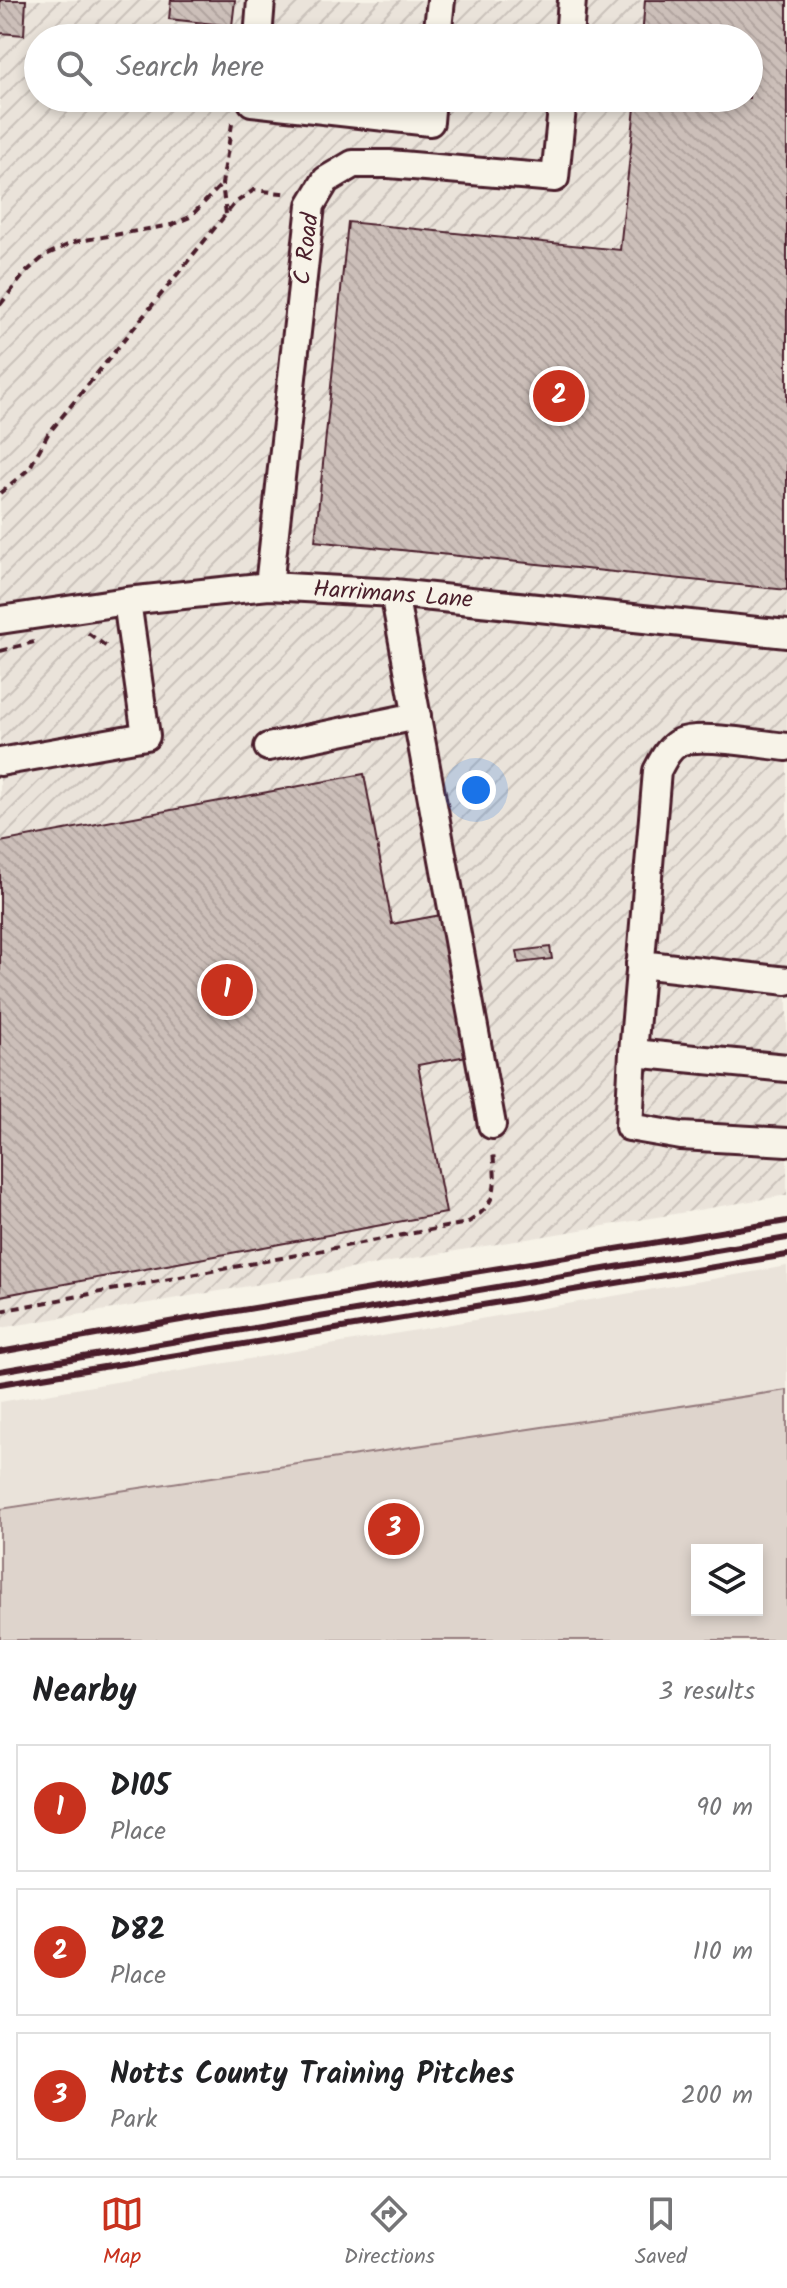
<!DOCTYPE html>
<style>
:root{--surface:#fff;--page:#f2f2f2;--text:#202124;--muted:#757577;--line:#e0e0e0;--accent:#c8321e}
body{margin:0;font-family:Kalam,sans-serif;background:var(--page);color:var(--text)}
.controls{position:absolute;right:24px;bottom:24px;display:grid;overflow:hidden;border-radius:0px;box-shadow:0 4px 12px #0003}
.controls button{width:72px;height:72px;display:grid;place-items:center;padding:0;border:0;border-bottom:2px solid var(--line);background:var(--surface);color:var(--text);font:40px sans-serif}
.you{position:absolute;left:476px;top:790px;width:28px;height:28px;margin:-20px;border:6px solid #fff;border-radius:50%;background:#1a73e8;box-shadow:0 0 0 12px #1a73e833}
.badge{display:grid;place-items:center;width:52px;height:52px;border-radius:50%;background:var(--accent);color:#fff;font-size:26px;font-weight:700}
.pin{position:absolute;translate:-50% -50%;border:4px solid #fff;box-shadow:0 2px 8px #0006}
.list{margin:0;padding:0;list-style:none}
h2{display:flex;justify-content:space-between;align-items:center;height:104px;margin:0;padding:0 32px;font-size:34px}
h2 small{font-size:26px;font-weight:400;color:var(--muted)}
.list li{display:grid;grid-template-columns:52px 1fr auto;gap:24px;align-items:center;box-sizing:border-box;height:128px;margin:0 16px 16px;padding:0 16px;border:2px solid var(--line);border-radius:0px}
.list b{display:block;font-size:30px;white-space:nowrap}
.list p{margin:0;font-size:26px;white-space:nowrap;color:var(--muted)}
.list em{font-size:26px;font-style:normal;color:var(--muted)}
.icon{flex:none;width:44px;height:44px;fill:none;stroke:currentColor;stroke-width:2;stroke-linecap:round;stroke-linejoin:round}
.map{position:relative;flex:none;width:787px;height:1640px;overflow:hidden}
.search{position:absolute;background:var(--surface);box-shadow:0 4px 12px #0003;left:24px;right:24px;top:24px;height:88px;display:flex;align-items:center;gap:20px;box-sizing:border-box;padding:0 28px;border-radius:44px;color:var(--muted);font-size:30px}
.sheet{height:536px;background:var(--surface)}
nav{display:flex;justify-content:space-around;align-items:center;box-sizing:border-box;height:112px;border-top:2px solid var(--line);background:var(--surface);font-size:22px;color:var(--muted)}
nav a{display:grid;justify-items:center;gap:4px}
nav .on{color:var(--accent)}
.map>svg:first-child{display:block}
</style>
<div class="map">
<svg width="787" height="1640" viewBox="0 0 787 1640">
<defs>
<pattern id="industrial-furrows" width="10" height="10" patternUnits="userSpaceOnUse" patternTransform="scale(2)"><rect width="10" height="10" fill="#eae3da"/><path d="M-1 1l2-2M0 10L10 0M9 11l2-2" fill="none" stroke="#cac2bb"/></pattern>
<pattern id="building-back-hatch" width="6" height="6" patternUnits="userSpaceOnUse" patternTransform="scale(2)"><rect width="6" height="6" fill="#ccbfb9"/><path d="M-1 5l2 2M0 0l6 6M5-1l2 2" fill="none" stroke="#b1a49f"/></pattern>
</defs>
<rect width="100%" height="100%" fill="#f7f3e8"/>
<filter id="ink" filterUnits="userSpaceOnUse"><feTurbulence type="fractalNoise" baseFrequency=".0125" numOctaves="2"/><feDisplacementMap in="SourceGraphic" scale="16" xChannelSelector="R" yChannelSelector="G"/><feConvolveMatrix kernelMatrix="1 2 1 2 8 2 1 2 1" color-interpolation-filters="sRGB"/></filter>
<g filter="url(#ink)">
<polygon fill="#eae3da" points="787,1266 787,1390 0,1508 0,1402"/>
<path fill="url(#industrial-furrows)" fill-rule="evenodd" d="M 0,0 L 787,0 L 787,1195 L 0,1328 ZM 38,38 L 749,38 L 749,98 L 38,98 Z"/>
<path fill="#ded4cc" stroke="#947a7c" stroke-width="2" fill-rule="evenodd" d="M 787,1390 L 787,1640 L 0,1640 L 0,1509 ZM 757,1550 L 757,1610 L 697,1610 L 697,1550 Z"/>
<g fill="url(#building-back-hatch)" stroke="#4a1f2b" stroke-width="2">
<polygon points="0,0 26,0 24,35 0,33"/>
<polygon points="171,0 235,0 232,26 169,19"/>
<polygon points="645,0 787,0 787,590 315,541 348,222 620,250 636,98 749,98 749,38 642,38"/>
<polygon points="364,774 392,924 441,915 467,1056 418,1065 446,1213 0,1296 0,842"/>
<polygon points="550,947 552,959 519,963 517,951"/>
</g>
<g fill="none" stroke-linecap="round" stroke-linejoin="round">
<g stroke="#4a1f2b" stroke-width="32">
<g id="minor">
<polyline points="258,38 261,0"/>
<polyline points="437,38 441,0"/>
<polyline points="569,38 572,0"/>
<polyline points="252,98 252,102 430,122 432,98"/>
<polyline points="269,586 311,205 326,180 353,164 389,164 555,178 563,98"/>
<polyline points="394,593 492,1125"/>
<polyline points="0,620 127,601 269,586 394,593 787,634"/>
<polyline points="268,747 417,716"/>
<path d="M 787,747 C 763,745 700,733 680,742 C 668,748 663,760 657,771 L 633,1053 L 629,1127 L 681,1136 L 787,1142"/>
<polyline points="0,762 146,736 127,601"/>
<polyline points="640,964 787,981"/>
<polyline points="633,1053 787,1068"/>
</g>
</g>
<g stroke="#4a1f2b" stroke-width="4" stroke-dasharray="8 6" stroke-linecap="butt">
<polyline points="226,214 222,184 233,118"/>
<polyline points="0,305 26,272 46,255 74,242 171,225 190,217 222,184"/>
<polyline points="0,493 29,469 48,434 235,203 254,190 290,194"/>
<polyline points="88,633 107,647"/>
<polyline points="0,651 34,642"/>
<path d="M 0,1311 L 467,1223 C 501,1202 495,1185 493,1149"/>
</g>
<use href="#minor" stroke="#f7f3e8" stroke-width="26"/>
<g stroke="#4a1f2b" stroke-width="6">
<polyline points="0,1352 175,1321 787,1221"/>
<polyline points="0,1371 787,1238"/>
<polyline points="0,1384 787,1255"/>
</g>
</g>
</g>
<g text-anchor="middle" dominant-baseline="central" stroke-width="7" stroke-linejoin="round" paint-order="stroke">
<g font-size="24" fill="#4a1f2b" stroke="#f7f3e8">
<text transform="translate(307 249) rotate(-83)">C Road</text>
<text transform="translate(393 595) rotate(4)">Harrimans Lane</text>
</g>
</g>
</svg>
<div class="controls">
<button><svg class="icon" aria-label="layers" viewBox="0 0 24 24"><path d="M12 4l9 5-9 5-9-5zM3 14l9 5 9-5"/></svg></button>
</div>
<div class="you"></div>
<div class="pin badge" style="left:227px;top:990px">1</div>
<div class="pin badge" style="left:559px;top:396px">2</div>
<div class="pin badge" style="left:394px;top:1529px">3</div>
<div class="search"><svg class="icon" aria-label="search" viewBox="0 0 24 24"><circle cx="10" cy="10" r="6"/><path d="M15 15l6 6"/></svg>Search here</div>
</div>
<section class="sheet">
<h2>Nearby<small>3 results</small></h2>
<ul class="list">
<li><span class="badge">1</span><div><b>D105</b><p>Place</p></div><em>90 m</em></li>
<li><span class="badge">2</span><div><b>D82</b><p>Place</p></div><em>110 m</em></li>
<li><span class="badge">3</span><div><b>Notts County Training Pitches</b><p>Park</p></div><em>200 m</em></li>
</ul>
</section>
<nav>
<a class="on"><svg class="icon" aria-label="map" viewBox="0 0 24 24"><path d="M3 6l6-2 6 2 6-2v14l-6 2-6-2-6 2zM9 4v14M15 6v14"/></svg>Map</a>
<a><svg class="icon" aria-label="directions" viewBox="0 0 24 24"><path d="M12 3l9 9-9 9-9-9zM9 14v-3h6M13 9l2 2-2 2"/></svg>Directions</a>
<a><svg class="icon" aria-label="saved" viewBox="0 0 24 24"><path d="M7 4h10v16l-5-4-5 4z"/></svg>Saved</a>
</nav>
